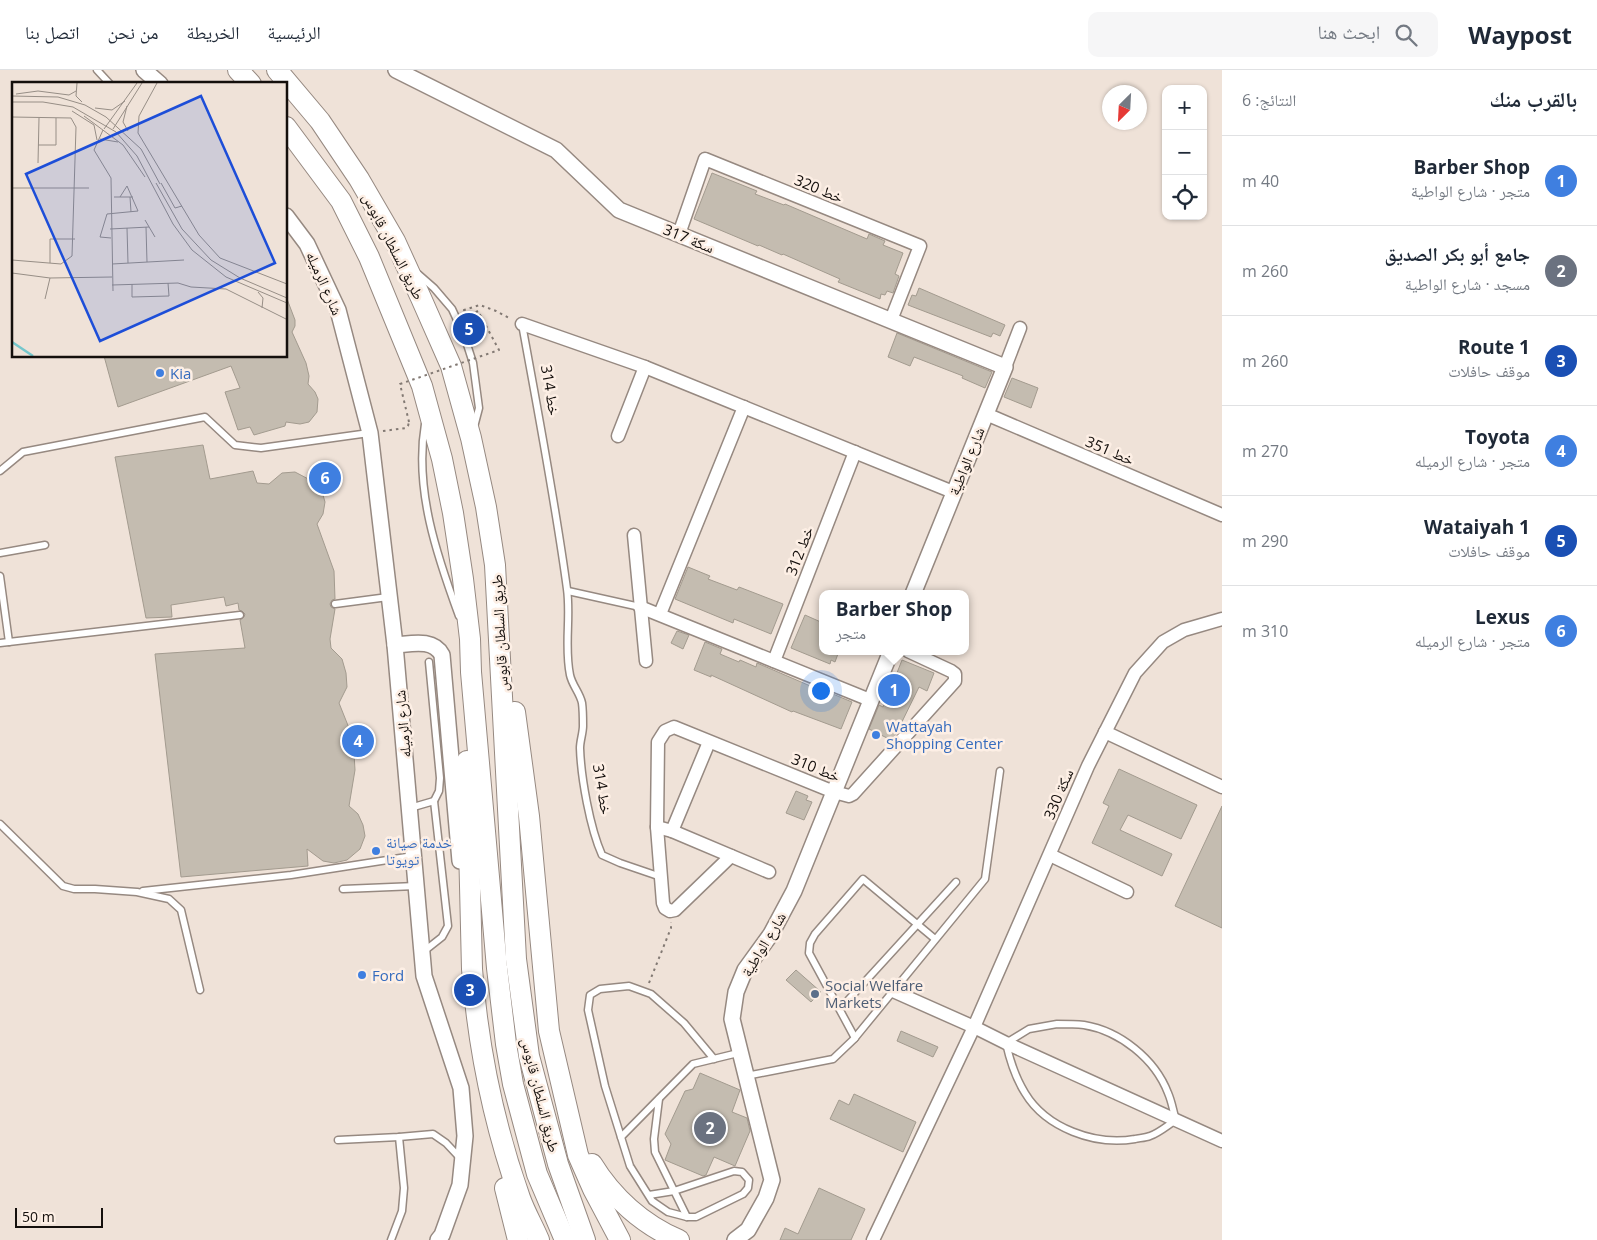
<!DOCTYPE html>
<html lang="ar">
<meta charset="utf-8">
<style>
:root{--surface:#fff;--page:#f6f6f7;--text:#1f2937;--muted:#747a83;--line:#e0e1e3;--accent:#b45309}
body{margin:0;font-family:"Open Sans","Noto Naskh Arabic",sans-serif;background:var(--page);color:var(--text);direction:rtl}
.controls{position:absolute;right:15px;top:15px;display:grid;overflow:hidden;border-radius:10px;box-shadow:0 1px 4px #0004}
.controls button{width:45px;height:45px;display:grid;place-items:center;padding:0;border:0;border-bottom:1px solid var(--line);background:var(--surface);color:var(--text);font:25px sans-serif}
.compass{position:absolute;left:1102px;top:15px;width:45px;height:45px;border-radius:50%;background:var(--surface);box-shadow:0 1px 4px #0004;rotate:204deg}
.scale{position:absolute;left:15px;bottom:12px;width:88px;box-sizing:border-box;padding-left:5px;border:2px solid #140f0c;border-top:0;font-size:14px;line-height:18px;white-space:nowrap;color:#140f0c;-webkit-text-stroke:4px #fdefe5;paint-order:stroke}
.you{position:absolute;left:820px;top:620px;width:18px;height:18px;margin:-12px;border:4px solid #fff;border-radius:50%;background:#1a73e8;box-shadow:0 0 0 8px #1a73e833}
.badge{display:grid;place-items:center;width:32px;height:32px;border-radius:50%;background:var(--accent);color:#fff;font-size:16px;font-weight:700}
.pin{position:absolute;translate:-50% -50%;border:2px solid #fff;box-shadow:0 1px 5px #0006}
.popup{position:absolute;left:819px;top:520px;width:150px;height:65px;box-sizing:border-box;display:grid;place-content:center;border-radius:10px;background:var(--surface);filter:drop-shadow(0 1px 4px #0005);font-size:16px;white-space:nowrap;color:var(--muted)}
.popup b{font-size:19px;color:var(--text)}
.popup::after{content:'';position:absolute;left:50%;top:100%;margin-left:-10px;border:10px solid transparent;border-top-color:var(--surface)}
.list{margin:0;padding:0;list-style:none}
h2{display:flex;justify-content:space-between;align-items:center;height:65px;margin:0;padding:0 20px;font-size:21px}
h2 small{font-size:16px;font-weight:400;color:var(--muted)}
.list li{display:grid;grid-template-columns:32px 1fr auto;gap:15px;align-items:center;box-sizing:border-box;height:90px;padding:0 20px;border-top:1px solid var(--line)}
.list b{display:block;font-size:19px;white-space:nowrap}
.list p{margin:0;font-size:16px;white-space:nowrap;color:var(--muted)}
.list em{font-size:16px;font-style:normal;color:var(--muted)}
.icon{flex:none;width:28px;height:28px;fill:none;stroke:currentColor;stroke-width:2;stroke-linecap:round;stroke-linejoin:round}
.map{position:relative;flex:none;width:1222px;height:1170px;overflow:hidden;direction:ltr}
header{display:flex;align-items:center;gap:30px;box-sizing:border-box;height:70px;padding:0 25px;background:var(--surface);border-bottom:1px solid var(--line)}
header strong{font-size:24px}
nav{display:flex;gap:28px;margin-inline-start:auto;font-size:18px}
.search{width:350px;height:45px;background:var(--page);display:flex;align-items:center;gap:12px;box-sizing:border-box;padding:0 18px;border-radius:10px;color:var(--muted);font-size:19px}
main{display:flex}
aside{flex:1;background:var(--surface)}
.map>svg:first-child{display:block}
</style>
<header>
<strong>Waypost</strong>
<div class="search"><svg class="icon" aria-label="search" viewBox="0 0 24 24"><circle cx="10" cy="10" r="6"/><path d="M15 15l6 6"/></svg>ابحث هنا</div>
<nav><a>الرئيسية</a><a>الخريطة</a><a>من نحن</a><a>اتصل بنا</a></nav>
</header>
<main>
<aside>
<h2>بالقرب منك<small>النتائج: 6</small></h2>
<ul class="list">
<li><span class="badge" style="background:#3f7fe0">1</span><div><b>Barber Shop</b><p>متجر · شارع الواطية</p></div><em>40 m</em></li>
<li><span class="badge" style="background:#6b7280">2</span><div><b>جامع أبو بكر الصديق</b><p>مسجد · شارع الواطية</p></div><em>260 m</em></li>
<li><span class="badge" style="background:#1a4fb4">3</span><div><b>Route 1</b><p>موقف حافلات</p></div><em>260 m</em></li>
<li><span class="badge" style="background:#3f7fe0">4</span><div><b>Toyota</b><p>متجر · شارع الرميله</p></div><em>270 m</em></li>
<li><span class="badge" style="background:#1a4fb4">5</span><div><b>Wataiyah 1</b><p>موقف حافلات</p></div><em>290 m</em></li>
<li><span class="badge" style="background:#3f7fe0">6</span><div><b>Lexus</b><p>متجر · شارع الرميله</p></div><em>310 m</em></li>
</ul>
</aside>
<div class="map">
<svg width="1222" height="1170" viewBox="0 0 1222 1170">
<rect width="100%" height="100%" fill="#efe2d8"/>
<g fill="#c4bcb0" stroke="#a39b8f">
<polygon points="712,103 757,121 755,124 784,135 785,134 867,169 869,164 885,171 883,175 903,183 895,204 899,206 893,223 887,221 885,225 881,224 880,229 838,212 840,209 783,184 782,185 759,175 758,176 694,149"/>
<polygon points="919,218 1005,255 1000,266 993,263 991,267 908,235 912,225 916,226"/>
<polygon points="287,229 295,250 295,256 292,262 306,293 309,306 308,314 315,322 318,329 317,342 309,352 300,354 286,352 285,356 254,365 250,357 238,360 225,322 240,318 231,296 118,337 104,286 286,286"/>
<polygon points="897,263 992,302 985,318 962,308 963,306 914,287 910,296 888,287"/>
<polygon points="1012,308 1038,318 1031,338 1004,327"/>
<polygon points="203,375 210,409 253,401 257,413 269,414 282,403 295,402 314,412 323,425 325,432 323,444 317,454 334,501 335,529 332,530 330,534 331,537 335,539 330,569 331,578 342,589 346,603 347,617 339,633 353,668 355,700 349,736 358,744 363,755 365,766 360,779 347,790 334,793 323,791 307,779 308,796 181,807 155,584 245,578 240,550 244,547 245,544 242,541 239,540 238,533 226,536 224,527 171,535 172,547 146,548 115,387"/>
<polygon points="688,497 710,506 708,509 737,520 739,517 783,534 771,564 734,549 733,553 675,529"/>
<polygon points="805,545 823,553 823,581 839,581 835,592 831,590 830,594 791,578"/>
<polygon points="677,561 689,565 683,579 671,573"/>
<polygon points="705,572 722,579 720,584 739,592 740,590 756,597 757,593 815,618 816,617 852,632 841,659 793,641 792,642 711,605 711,607 694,600"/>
<polygon points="902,590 934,603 927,621 919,617 896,664 891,670 869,659 879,635 883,637 896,609 895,608"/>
<polygon points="1119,699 1197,735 1181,769 1128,745 1120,760 1172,784 1162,806 1092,773 1109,736 1103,733"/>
<polygon points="796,721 808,726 806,730 812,732 804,750 786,743"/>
<polygon points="1222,736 1222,858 1175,836"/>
<polygon points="796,900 821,922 811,932 786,910"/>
<polygon points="901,961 938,977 933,987 897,971"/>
<polygon points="700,1003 740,1020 732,1042 747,1048 750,1061 735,1096 714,1087 706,1105 703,1106 665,1090 671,1074 665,1064 685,1021 693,1019"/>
<polygon points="854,1024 916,1052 903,1082 830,1049 839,1030 849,1035"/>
<polygon points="819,1118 865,1139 851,1170 780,1170 785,1158 798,1164"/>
</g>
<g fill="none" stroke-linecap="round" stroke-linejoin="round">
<g stroke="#968981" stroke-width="9">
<g id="service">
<polyline points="97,0 110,14"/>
<polyline points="418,204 434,218 452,239 464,265 473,293 479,338 474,357"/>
<path d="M 522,254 C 538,342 555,430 567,519 C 571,548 564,576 570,605 C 572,615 580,623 582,633 C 583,640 583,648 583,656 C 583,663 580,671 580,678 C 581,708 590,758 602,785 L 620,793 L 661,807"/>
<path d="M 425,354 C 414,419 437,486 459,546"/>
<polyline points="0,401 23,382 205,347 235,375 261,378 369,363"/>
<polyline points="0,483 45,475"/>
<polyline points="0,506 9,572"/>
<polyline points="568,521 640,537"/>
<polyline points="335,534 388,527"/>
<polyline points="0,573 240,545"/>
<polyline points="429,592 440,708 439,721 434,731"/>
<polyline points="410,738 434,731 448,856 442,867 423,882"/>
<polyline points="0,754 63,816 74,819 95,819 137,822 169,829 181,840 200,920"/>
<polyline points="343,819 416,816"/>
<polyline points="143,821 291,805 413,786"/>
<polyline points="840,939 956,812"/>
<path d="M 1057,954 C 1066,954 1075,954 1084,955 C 1120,961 1155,989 1168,1023 C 1172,1032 1173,1041 1176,1050 C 1168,1055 1159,1063 1150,1066 C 1145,1068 1139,1068 1135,1069 C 1095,1076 1046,1058 1025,1023 C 1015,1007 1010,991 1006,973 L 1029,959 Z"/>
<polyline points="855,968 809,883 810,873 815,864 863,809 935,869"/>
<polyline points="746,1006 833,989 854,969 985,809 1000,701"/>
<polyline points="659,1029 654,1069 655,1082 687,1147"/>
<polyline points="621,1067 693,994 734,984 740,986"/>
<polyline points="338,1070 399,1067 433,1064 446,1073 461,1089"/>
<polyline points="649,1125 674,1121 734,1101 742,1102 749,1110 748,1118 743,1124 696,1147 687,1147 668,1142 652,1131 630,1096 605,1016 588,940 590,925 600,919 629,916 651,924 684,953 714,989"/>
<polyline points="391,1170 402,1141 404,1118 399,1067"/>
</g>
</g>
<g stroke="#968981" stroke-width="15">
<g id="minor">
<polyline points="679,164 705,89 920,176 891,250"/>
<polyline points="522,254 645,297 953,422"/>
<polyline points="1005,297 1020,258"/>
<polyline points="986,344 1222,445"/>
<polyline points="618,366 645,297"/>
<polyline points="634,465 646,591"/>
<polyline points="640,537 870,630"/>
<polyline points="660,544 744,337"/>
<polyline points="774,591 855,382"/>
<polyline points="1105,662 1222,717"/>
<polyline points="657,757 672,761 769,802"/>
<polyline points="672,761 709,672"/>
<polyline points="1050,785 1127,822"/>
<polyline points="731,786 675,840 670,841 665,838 663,833 657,757 658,672 665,661 674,657 834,722 849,726 853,724 955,611 955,604 951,601 908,581"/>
<polyline points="893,921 974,957 1006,973 1222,1071"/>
<polyline points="873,1170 974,957 1088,696 1135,603 1163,572 1184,560 1222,549"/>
</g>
</g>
<g stroke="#968981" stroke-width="18">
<g id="tertiary">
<polyline points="144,0 160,14"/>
<polyline points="396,0 556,80 619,140 1005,297 913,524"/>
<polyline points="286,146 307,174 338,240 370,363 395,575 424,906 461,1018 465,1066 460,1115 442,1165 438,1170"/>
<path d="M 395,575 C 411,574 433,568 442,585 L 460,791"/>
<polyline points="735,1170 748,1160 766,1128 772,1110 732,949 736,922 745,900 771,864 794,821 891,581"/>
</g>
</g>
<g stroke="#968981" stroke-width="22">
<g id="trunk">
<polyline points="238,0 251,14"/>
<polyline points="277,0 320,51 359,109 395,171 421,228 451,296 471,368 486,437 495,495 516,889 529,986 558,1094 585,1170"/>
<polyline points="286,57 341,131 369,187 422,316 442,389 453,443 463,509 470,569 471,602 497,898 506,974 513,1014 537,1104 565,1170"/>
<polyline points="515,642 529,746 549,961 578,1085 593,1119 620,1170"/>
<path d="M 467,691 L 472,899 C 478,976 494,1055 520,1128 C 525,1142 533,1156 539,1170"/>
<path d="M 592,1094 C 612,1127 643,1155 679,1170"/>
<polyline points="505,1118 518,1170"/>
</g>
</g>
<g stroke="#827973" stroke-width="2" stroke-dasharray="2.5 4" stroke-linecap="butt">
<polyline points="478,241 467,247 464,240 480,235 496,241 511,249"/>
<polyline points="383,361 406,358 408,356 409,352"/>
<polyline points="649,913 671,858 671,852"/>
</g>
<use href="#service" stroke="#fff" stroke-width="6"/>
<use href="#minor" stroke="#fff" stroke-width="12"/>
<use href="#tertiary" stroke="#fff" stroke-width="15"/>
<use href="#trunk" stroke="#fff" stroke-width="20"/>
<polyline stroke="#827973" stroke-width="2" stroke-dasharray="2.5 4" stroke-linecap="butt" points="409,352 400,314 499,280 478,241"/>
</g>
<g fill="#3f7fe0" stroke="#fdefe5" stroke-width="2">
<circle cx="160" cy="303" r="5"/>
<circle cx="876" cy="665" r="5"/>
<circle cx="376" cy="781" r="5"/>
<circle cx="362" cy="905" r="5"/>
</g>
<circle fill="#5c6f8a" stroke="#fdefe5" stroke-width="2" cx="815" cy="924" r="5"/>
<g text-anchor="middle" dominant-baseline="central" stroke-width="5" stroke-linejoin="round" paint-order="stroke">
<g font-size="15" fill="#140f0c" stroke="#fdefe5">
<text transform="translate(819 118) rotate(22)">خط 320</text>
<text transform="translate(689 168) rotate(22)">سكة 317</text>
<text transform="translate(394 176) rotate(63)">طريق السلطان قابوس</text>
<text transform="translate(325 213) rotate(66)">شارع الرميله</text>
<text transform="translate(551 320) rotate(80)">خط 314</text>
<text transform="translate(1110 380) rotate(23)">خط 351</text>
<text transform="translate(966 391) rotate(-68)">شارع الواطية</text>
<text transform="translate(799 481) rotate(-69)">خط 312</text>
<text transform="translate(499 563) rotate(-93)">طريق السلطان قابوس</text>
<text transform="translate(402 654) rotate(-95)">شارع الرميله</text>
<text transform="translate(816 697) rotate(22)">خط 310</text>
<text transform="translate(603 719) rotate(80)">خط 314</text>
<text transform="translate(1058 724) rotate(-67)">سكة 330</text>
<text transform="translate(763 874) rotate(-59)">شارع الواطية</text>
<text transform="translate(541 1025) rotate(76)">طريق السلطان قابوس</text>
</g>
<g font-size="15" fill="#366cbe" stroke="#fdefe5" text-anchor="start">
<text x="170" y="303">Kia</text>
<text x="886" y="656">Wattayah<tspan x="886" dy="17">Shopping Center</tspan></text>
<text x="386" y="772">خدمة صيانة<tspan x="386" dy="17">تويوتا</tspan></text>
<text x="372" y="905">Ford</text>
</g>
<g font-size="15" fill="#4e5e75" stroke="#fdefe5" text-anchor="start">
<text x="825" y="915">Social Welfare<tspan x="825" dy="17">Markets</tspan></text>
</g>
</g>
<g transform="translate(12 12)">
<rect width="275" height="275" fill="#efe2d8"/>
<path fill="none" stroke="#74c7cc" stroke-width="2.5" d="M 0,260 L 21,274"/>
<path fill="none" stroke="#978e86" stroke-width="1" d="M 65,1 L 64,14 L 70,20M 145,1 L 127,34 L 126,51 L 187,153 L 208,176 L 275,202M 4,12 L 26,9 L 57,13 L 64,9M 0,14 L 46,15 L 73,23 L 94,35 L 129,67 L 148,102M 0,20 L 31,20 L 61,25 L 104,50 L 125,74 L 161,142 L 180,168 L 214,195 L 275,221M 115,24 L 111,40 L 116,49M 83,26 L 100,28 L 113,19M 60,29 L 82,43 L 85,58M 72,34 L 111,63 L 133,95M 0,35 L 59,36 L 64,45 L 60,174 L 49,182 L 0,178M 92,47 L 125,1M 101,47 L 130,1M 91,48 L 82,68 L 99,96 L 101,209M 88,57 L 106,60M 26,63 L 44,63 L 44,36M 26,81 L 27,36M 144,101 L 170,147 L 199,178 L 228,196 L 275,216M 149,101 L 163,126 L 170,124M 0,106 L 77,106M 102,115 L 121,115M 118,115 L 119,130M 133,138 L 143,155M 134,145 L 135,180M 115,146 L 116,181M 98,147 L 137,145M 99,156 L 88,155 L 95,132 L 126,129 L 115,104 L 108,115M 38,181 L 38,157 L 63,157M 100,182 L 172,178M 0,191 L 38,196 L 100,195M 120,202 L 120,215 L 157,214 L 156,201M 100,203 L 166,201 L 179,205 L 214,207 L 274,237M 246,210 L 251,216 L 250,226M 33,217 L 38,196"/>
<path fill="#1d4ed8" fill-opacity="0.15" stroke="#1d4ed8" stroke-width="2.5" d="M 189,14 L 263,181 L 88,259 L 14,92 Z"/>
<rect width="275" height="275" fill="none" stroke="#140f0c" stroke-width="2.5"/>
</g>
</svg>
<div class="controls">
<button>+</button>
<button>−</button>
<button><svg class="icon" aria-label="locate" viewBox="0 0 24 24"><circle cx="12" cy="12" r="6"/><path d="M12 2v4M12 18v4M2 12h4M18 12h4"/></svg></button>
</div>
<svg class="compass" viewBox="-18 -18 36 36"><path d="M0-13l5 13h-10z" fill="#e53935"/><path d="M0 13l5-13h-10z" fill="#747a83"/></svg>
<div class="scale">50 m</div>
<div class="you"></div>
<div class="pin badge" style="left:894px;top:620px;background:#3f7fe0">1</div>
<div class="popup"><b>Barber Shop</b>متجر</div>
<div class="pin badge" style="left:710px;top:1058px;background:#6b7280">2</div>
<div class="pin badge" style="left:470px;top:920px;background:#1a4fb4">3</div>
<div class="pin badge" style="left:358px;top:671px;background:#3f7fe0">4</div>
<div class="pin badge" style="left:469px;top:259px;background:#1a4fb4">5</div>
<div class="pin badge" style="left:325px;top:408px;background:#3f7fe0">6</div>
</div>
</main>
